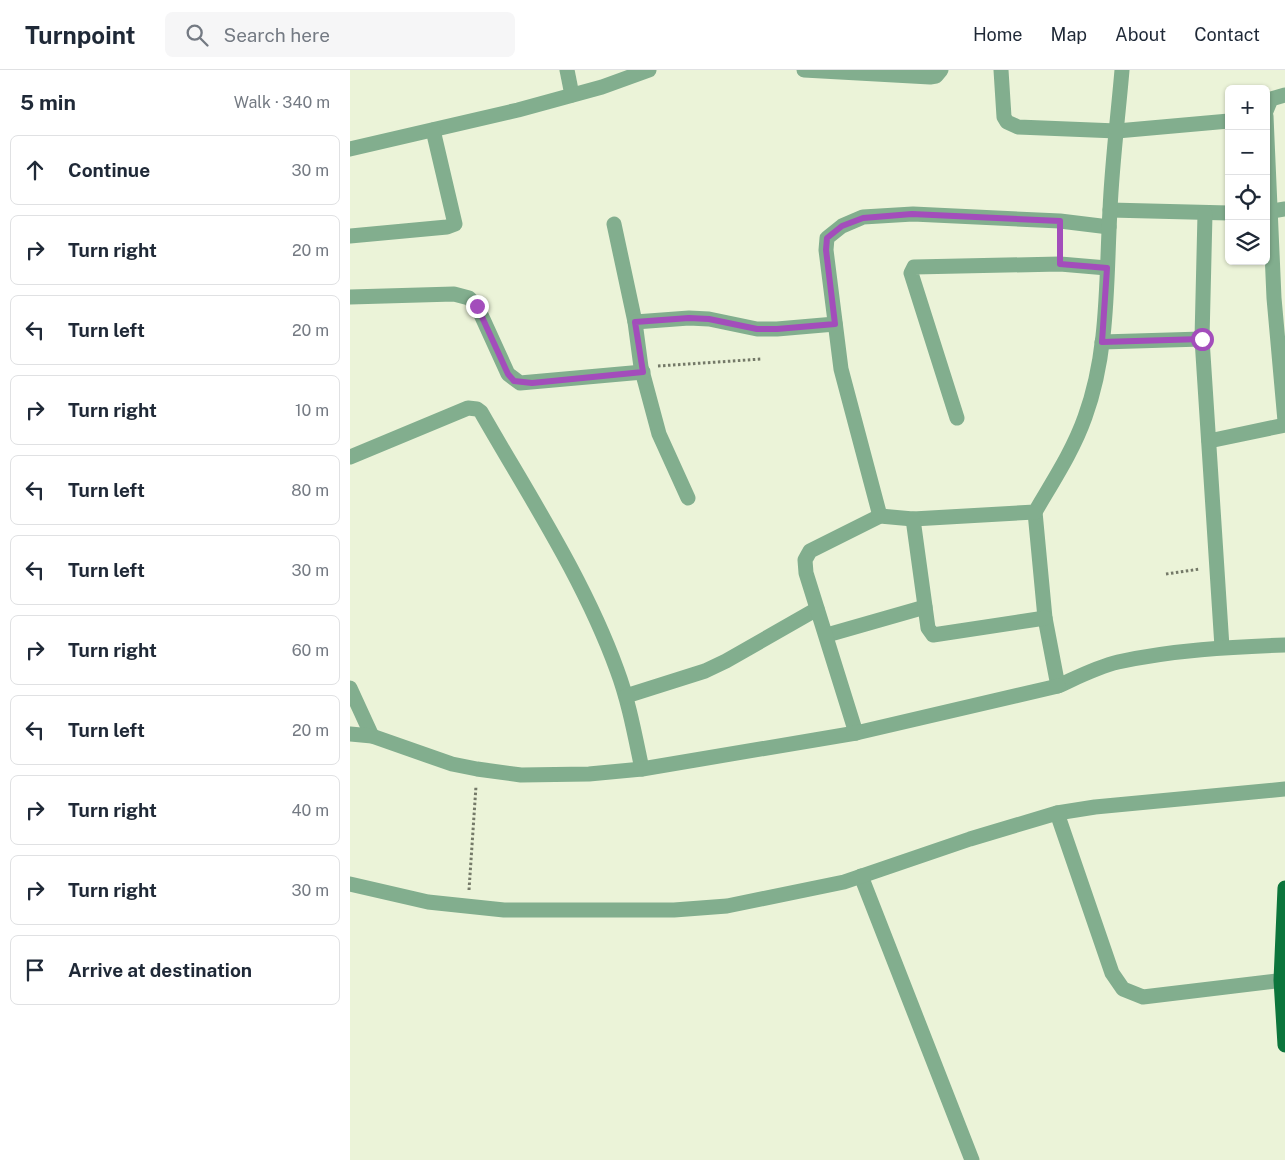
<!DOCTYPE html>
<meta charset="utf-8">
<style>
:root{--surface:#fff;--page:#f6f6f7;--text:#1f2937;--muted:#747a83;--line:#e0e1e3}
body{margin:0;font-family:"Public Sans",sans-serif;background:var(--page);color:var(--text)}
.controls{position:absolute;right:15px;top:15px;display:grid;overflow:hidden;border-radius:8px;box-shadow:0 1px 4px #0004}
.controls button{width:45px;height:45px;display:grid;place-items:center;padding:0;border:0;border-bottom:1px solid var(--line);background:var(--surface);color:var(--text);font:25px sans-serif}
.stop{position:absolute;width:15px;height:15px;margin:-11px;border:4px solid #a34dbb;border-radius:50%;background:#fff}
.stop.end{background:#a34dbb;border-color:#fff;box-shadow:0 1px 5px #0008}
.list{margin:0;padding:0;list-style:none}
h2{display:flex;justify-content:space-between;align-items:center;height:65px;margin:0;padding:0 20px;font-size:21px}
h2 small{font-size:16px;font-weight:400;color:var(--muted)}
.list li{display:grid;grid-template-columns:32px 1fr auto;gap:15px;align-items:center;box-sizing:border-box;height:70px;margin:0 10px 10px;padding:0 10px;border:1px solid var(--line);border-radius:8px}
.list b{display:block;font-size:19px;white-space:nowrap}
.list em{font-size:16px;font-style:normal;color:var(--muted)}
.icon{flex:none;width:28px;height:28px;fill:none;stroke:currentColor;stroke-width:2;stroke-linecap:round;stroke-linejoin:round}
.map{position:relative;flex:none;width:935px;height:1090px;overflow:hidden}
header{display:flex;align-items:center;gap:30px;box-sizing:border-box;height:70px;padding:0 25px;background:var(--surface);border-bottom:1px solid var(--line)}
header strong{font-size:24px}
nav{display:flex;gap:28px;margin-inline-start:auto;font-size:18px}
.search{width:350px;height:45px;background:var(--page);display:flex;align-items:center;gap:12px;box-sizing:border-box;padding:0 18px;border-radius:8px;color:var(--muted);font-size:19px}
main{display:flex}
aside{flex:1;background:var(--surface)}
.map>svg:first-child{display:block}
</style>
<header>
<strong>Turnpoint</strong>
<div class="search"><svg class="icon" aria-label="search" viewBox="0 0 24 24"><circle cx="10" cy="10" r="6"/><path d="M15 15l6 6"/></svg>Search here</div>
<nav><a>Home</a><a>Map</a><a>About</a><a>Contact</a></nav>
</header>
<main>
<aside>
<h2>5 min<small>Walk · 340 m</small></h2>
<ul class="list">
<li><svg class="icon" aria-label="ahead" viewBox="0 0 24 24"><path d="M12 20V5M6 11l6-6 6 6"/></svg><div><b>Continue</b></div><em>30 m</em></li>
<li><svg class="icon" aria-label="right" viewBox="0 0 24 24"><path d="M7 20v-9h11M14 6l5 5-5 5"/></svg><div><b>Turn right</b></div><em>20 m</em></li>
<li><svg class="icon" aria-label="left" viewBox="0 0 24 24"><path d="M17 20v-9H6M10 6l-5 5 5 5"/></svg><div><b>Turn left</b></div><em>20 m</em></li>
<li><svg class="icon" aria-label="right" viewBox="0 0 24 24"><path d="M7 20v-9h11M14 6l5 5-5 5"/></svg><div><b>Turn right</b></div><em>10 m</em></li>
<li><svg class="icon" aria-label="left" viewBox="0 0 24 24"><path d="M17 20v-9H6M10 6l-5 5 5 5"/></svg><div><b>Turn left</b></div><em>80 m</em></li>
<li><svg class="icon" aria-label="left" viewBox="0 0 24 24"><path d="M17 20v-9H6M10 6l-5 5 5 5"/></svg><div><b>Turn left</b></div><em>30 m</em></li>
<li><svg class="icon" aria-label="right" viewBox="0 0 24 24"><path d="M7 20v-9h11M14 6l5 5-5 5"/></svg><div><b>Turn right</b></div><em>60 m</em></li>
<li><svg class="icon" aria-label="left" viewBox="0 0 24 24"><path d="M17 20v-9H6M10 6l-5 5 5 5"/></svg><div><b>Turn left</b></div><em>20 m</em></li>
<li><svg class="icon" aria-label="right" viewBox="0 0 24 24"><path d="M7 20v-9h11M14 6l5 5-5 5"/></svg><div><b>Turn right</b></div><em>40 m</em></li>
<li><svg class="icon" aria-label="right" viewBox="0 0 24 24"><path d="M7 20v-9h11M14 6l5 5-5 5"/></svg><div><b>Turn right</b></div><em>30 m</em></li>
<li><svg class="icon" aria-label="arrive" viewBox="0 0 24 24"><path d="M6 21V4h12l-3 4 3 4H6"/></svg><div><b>Arrive at destination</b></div></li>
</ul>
</aside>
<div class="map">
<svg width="935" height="1090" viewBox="0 0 935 1090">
<rect width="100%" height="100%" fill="#ebf3d8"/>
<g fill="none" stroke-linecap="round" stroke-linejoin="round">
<g stroke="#747968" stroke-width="3" stroke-dasharray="2.5 2.5" stroke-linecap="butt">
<polyline points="308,296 412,289"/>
<polyline points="816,504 850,499"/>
<polyline points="119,820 126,716"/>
</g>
<g stroke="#82ae8e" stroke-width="15">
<polyline points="217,0 222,25"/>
<polyline points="454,0 580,7 586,6 591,0"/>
<polyline points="651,0 654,47 657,52 668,57 767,61 879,51"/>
<polyline points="916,41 921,29 935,25"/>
<polyline points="916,46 924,228 935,351"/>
<polyline points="0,79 168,40 252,17 299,0"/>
<polyline points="760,140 879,143"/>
<polyline points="916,142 935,139"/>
<polyline points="855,144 852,269 872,577"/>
<polyline points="264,154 285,252 291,297 309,364 338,428"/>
<polyline points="0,166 97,157 105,154 83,60"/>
<polyline points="0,227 104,224 119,228 127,236 158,304 170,313 293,302"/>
<polyline points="285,252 339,248 359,249 407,259 427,259 485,254"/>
<polyline points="752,272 852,269"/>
<polyline points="607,348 561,203 564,197 710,194 757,198"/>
<polyline points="859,371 935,355"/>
<path d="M 0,387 L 118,338 L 127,339 L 131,342 C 179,426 234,509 267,600 C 279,632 285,666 292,699"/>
<path d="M 685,442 L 695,548 L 708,616 C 728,607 747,597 768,592 C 823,580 879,577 935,575"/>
<polyline points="530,446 491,299 476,180 477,168 492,156 513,147 563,144 710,151 759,157"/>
<path d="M 563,449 L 685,442 C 703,411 723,381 735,347 C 759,282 756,209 760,140 C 762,93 768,47 772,0"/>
<polyline points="477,565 575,537"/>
<polyline points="0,618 22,666"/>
<polyline points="276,626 355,601 376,591 467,539"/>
<polyline points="506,663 456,503 455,490 460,481 530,446 563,449 578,558 583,565 695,548"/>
<polyline points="0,664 22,666 102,694 127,699 171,705 239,704 292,699 506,663 708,616"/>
<polyline points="707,743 762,903 773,919 793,927 935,910"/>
<polyline points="511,806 622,1090"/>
<polyline points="0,814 78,832 154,840 324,840 377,836 494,812 620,769 707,743 745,737 935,719"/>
</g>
<polyline stroke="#0c753c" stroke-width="15" points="935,818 931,910 935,975"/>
</g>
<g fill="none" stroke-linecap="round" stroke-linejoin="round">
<polyline stroke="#a34dbb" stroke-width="6" points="127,236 158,304 164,311 182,313 293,302 285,252 339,248 359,249 407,259 427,259 485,254 476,180 477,168 492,156 513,148 562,144 710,151 710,194 757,198 752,272 852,269"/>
</g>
</svg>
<div class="controls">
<button>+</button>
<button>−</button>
<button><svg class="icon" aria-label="locate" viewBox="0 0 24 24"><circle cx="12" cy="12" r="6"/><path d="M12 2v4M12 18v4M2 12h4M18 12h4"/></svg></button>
<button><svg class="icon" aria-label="layers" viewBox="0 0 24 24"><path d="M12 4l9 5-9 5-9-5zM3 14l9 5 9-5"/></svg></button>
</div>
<div class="stop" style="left:852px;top:269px"></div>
<div class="stop end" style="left:127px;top:236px"></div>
</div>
</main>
